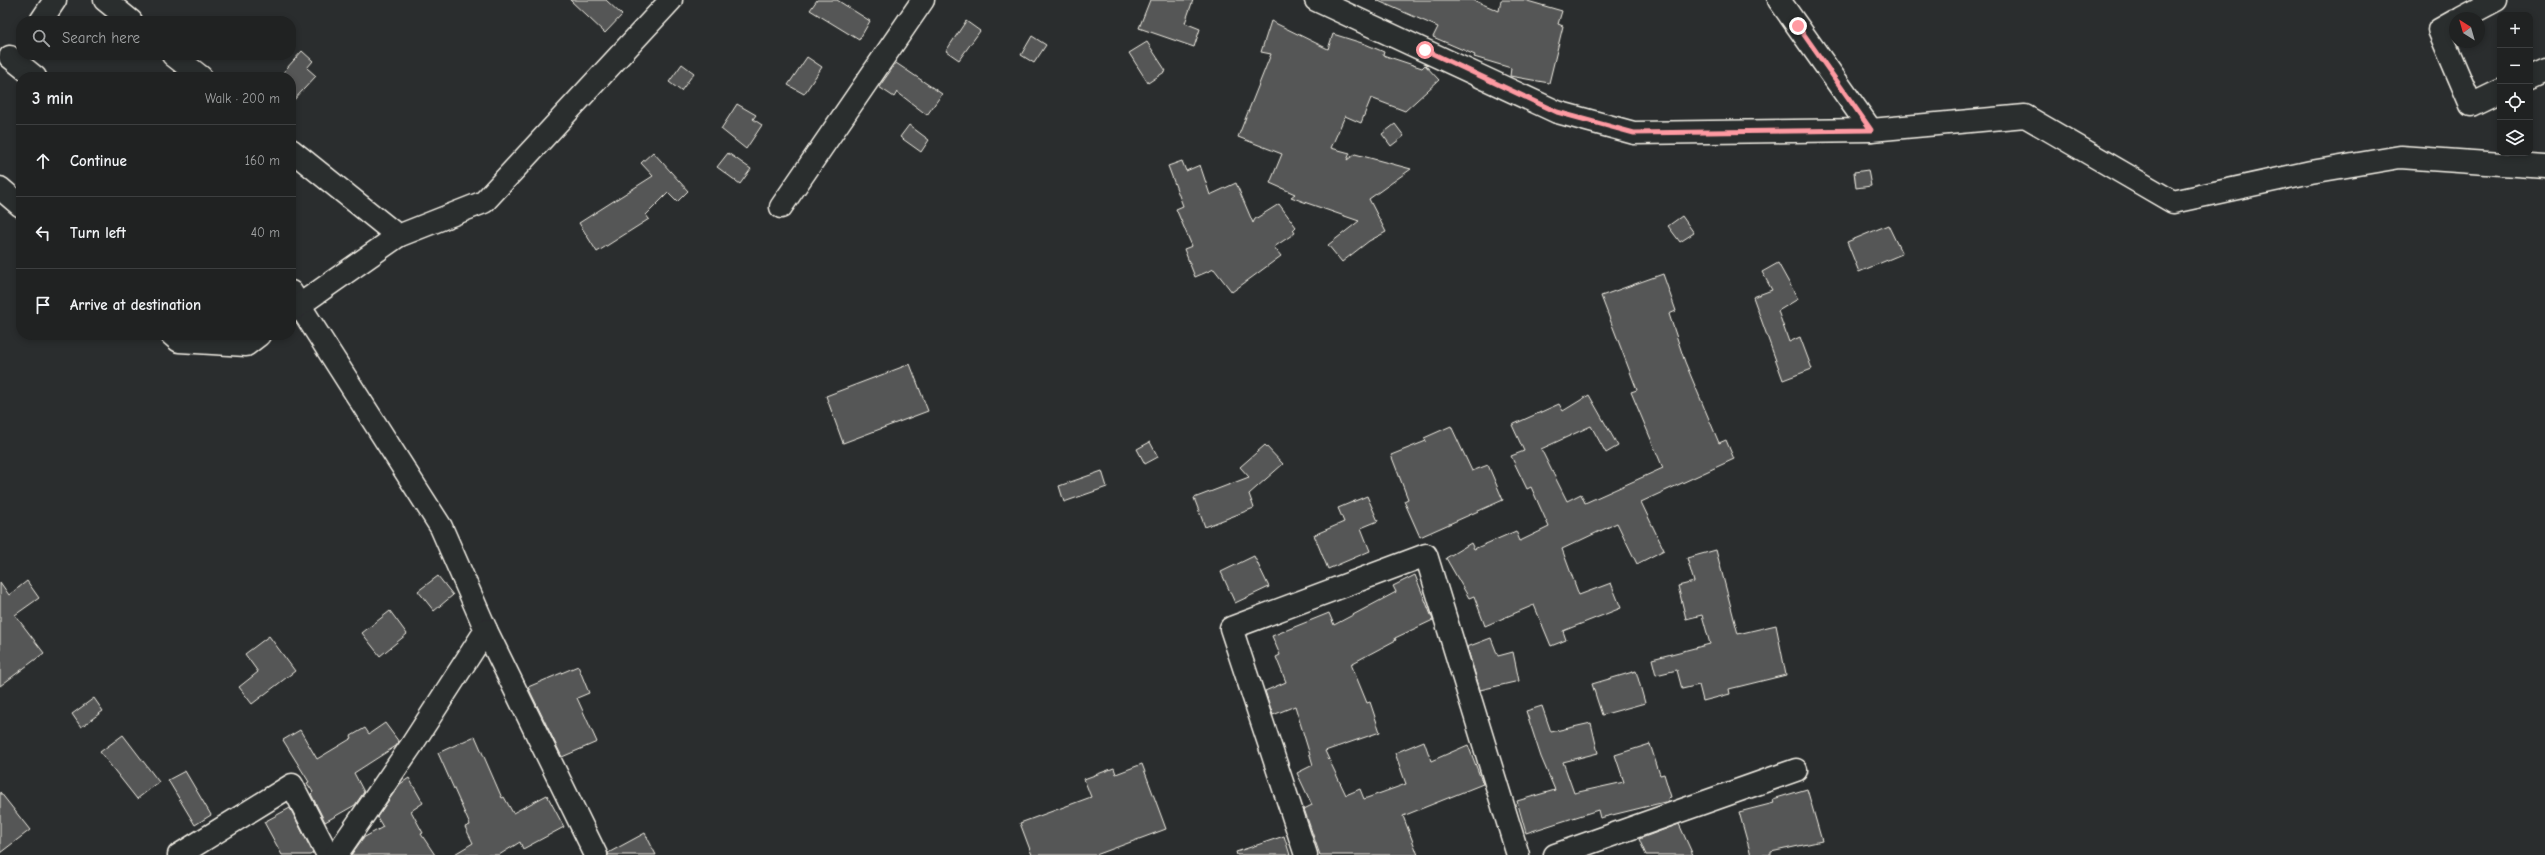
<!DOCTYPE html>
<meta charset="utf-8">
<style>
:root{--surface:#202222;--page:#282a2a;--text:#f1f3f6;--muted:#a2a4a5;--line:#3d3f40}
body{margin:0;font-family:"Comic Neue",sans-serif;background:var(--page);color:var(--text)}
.controls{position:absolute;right:12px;top:12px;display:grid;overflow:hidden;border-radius:8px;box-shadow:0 2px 6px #0003}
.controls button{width:36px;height:36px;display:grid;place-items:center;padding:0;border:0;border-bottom:1px solid var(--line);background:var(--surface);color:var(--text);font:20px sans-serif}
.compass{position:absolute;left:2449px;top:12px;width:36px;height:36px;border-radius:50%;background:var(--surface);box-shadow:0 2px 6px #0003;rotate:323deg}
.stop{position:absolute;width:12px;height:12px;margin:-9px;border:3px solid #ff9aa2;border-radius:50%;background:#fff}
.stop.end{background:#ff9aa2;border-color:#fff;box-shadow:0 1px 4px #0008}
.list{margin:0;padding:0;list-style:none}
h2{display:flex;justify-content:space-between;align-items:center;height:52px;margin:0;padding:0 16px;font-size:17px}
h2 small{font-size:13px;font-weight:400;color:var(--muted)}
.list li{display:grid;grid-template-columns:26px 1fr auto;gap:12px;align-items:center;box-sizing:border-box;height:72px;padding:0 16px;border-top:1px solid var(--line)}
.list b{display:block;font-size:15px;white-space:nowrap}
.list em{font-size:13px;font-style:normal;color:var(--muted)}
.icon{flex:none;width:22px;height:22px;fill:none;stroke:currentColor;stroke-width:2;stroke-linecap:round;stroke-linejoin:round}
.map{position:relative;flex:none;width:2545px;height:855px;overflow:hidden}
.search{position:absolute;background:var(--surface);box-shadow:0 2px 6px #0003;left:16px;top:16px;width:280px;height:44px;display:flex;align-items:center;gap:10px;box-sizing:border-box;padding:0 14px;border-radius:16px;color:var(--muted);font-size:15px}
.panel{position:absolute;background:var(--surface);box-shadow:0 2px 6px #0003;left:16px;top:72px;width:280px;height:268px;border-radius:16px}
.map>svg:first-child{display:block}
</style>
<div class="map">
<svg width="2545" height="855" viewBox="0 0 2545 855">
<rect width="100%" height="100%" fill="#2a2d2e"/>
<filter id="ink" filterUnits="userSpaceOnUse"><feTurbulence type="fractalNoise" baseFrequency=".025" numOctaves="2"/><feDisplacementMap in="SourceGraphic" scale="8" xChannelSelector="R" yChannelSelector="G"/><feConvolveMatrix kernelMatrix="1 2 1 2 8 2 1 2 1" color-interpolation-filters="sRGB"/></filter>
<g filter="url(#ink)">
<g fill="#555756" stroke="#f4f1e8">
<polygon points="570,0 606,0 622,15 605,33"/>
<polygon points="817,0 837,0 870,21 859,40 810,10"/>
<polygon points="1150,0 1193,0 1185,23 1200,29 1194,47 1139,28"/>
<polygon points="1376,0 1473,0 1499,11 1501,0 1524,0 1562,11 1558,24 1563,26 1549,83 1510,76 1511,68 1474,57 1475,55 1433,37 1438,27"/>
<polygon points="966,21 980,31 959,60 946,51"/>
<polygon points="1271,21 1328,49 1333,34 1365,44 1384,52 1383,55 1422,68 1425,65 1439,80 1405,111 1371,98 1361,123 1345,116 1331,148 1350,153 1347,160 1355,154 1411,169 1369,199 1386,232 1369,241 1342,262 1328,245 1359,221 1304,202 1291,197 1295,194 1270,183 1282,154 1238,137 1271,54 1261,52"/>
<polygon points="1032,36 1046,45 1034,63 1021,55"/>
<polygon points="1147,42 1166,71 1148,83 1129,53"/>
<polygon points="302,51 313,61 307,68 316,76 291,103 291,77 279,77"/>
<polygon points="807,57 822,67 804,94 788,85"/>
<polygon points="896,63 942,94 927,115 897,92 894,97 879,87"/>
<polygon points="682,64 694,73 681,91 669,82"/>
<polygon points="737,104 756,115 753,119 762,125 746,149 721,129"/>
<polygon points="1395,124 1404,136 1391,146 1382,134"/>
<polygon points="909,125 929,140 921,152 900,137"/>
<polygon points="653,152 688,191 677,202 668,193 646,215 649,219 597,252 579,223 653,176 641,163"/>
<polygon points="728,153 751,169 740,184 717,167"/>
<polygon points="1182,161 1186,171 1200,165 1210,195 1236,183 1253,223 1255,219 1279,204 1296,227 1293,230 1295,233 1274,247 1281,256 1232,292 1214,269 1195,277 1184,249 1192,246 1176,209 1183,206 1168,166"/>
<polygon points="1868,170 1871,186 1856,188 1854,172"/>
<polygon points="1682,216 1694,233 1680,242 1668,226"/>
<polygon points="1888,225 1902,254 1859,272 1847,242"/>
<polygon points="1778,263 1798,299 1778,311 1789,342 1800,337 1812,369 1783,380 1753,297 1772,290 1762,272"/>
<polygon points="1663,274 1676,311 1669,314 1685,362 1719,443 1726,440 1734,459 1641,502 1664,550 1637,564 1617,523 1562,549 1579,595 1611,583 1621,608 1563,631 1566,640 1551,646 1534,605 1485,626 1474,596 1469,598 1446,558 1471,543 1474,549 1516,531 1520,541 1549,527 1531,487 1527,489 1511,456 1524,451 1512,425 1559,404 1563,411 1589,395 1618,446 1606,453 1591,426 1541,449 1567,501 1581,494 1585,503 1663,468 1631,392 1637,390 1601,296"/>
<polygon points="910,364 928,411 843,443 826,396"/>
<polygon points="1451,426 1472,471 1488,465 1503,500 1420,537 1404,501 1408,499 1391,455 1426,441 1424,438"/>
<polygon points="1150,442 1158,457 1145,464 1137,449"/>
<polygon points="1265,445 1283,464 1249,494 1254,508 1205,527 1194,498 1249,477 1240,467"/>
<polygon points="1102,471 1107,487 1064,502 1059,486"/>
<polygon points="1367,496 1378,521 1361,528 1370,551 1328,569 1314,535 1344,522 1338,508"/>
<polygon points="1716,550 1738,634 1776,625 1786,675 1729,689 1730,694 1703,701 1699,685 1682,689 1677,670 1656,675 1652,659 1710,644 1702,615 1686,619 1678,586 1694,582 1687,558"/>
<polygon points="1254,556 1269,587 1235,603 1221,572"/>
<polygon points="1415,575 1433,620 1395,638 1396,640 1351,664 1367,703 1370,702 1380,732 1325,751 1346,795 1360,789 1364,799 1406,784 1395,753 1424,741 1431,761 1468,745 1483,784 1403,816 1418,855 1320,855 1304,809 1312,805 1297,773 1313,765 1295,706 1273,715 1265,691 1286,682 1276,657 1280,655 1272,636 1329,613 1334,625 1396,592 1393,586"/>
<polygon points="438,576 453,595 434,611 418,591"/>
<polygon points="27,581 39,598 15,615 44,653 0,686 0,582 9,595"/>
<polygon points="390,611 407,634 380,656 362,633"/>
<polygon points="269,636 295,671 252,704 239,687 258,672 245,654"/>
<polygon points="1491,638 1498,656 1513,652 1519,681 1480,690 1467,647"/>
<polygon points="578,666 589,693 577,698 597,742 562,757 528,687"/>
<polygon points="1636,671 1645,703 1602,715 1592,684"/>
<polygon points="94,698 103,711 81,727 72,714"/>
<polygon points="1542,706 1551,732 1591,723 1598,753 1563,762 1574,793 1624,782 1615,755 1650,744 1660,775 1664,774 1671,797 1668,798 1669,801 1600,818 1598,810 1526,833 1517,801 1555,790 1541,757 1526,711"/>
<polygon points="385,723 399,742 396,746 354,773 364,792 355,805 325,822 311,794 313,792 307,783 309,782 283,740 300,730 317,759 352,738 351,736 365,728 369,734"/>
<polygon points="123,735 159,782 137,799 100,752"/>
<polygon points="475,736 502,798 504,797 513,813 547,795 564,827 523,849 520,842 499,855 453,855 473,843 465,827 470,825 438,753"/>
<polygon points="1142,764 1166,829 1096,855 1032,855 1020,823 1091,797 1084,779 1114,768 1116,774"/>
<polygon points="185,771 211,815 195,825 168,780"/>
<polygon points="409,778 423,803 411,811 423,833 421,834 435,855 351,855 363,838 383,827 377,817 400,784"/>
<polygon points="1807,789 1822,841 1771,852 1771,855 1751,855 1739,812 1774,803 1773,799"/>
<polygon points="0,792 30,830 0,853"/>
<polygon points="290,808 313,853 310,855 282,855 264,822"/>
<polygon points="1679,824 1693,855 1646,855 1639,839"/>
<polygon points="645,833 656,855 608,855 608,853"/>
<polygon points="1284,836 1290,855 1237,855 1236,852"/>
</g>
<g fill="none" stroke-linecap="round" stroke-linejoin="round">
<g stroke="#f4f1e8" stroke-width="25">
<g id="minor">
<polyline points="105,0 131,21"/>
<polyline points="1779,0 1871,130"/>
<polyline points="2462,18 2496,0"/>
<polyline points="41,21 55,0"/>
<polyline points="2455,21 2439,30 2471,105 2500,91"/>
<polyline points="173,55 201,77"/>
<polyline points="10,57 35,77"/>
<polyline points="2530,77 2545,70"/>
<polyline points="291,150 398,236"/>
<polyline points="0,188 21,206"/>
<polyline points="781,207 923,0"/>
<polyline points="291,292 441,527 486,630 596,855"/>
<polyline points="291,311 398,236 484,202 671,0"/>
<polyline points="172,335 179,341 246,345 259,335"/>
<polyline points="179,855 292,785 328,855"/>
<polyline points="336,855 411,746 486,630"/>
<polyline points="1306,855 1231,628 1426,555 1518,855"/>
<polyline points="1555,855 1796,770"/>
</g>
</g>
<g stroke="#f4f1e8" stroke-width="25">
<polyline id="secondary" points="1316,0 1557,112 1634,133 1871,130 2025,116 2173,202 2311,172 2400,157 2545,167"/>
</g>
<use href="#minor" stroke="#2a2d2e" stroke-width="22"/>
<use href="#secondary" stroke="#2a2d2e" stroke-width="22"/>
</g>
</g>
<g fill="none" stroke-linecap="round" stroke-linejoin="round" filter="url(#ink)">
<polyline stroke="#ff9aa2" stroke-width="5" points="1425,50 1557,112 1634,133 1871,130 1798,26"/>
</g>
</svg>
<div class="controls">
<button>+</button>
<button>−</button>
<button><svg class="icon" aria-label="locate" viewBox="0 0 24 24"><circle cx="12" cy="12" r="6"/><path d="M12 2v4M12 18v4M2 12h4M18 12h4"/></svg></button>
<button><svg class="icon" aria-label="layers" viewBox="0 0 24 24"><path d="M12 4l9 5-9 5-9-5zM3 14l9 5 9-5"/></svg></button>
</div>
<svg class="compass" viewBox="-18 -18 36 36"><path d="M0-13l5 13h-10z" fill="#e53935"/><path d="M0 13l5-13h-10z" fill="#a2a4a5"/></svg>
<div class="stop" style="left:1425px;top:50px"></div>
<div class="stop end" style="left:1798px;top:26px"></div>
<div class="search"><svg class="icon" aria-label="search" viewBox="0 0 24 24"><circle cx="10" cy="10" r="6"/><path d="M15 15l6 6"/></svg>Search here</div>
<section class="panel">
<h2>3 min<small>Walk · 200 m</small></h2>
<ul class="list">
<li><svg class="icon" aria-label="ahead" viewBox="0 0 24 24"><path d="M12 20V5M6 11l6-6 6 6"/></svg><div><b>Continue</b></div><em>160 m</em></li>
<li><svg class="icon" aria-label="left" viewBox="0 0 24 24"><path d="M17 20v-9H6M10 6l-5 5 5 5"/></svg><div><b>Turn left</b></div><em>40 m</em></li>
<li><svg class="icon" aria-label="arrive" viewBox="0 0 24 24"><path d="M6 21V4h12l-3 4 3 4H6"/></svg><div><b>Arrive at destination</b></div></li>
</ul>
</section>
</div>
